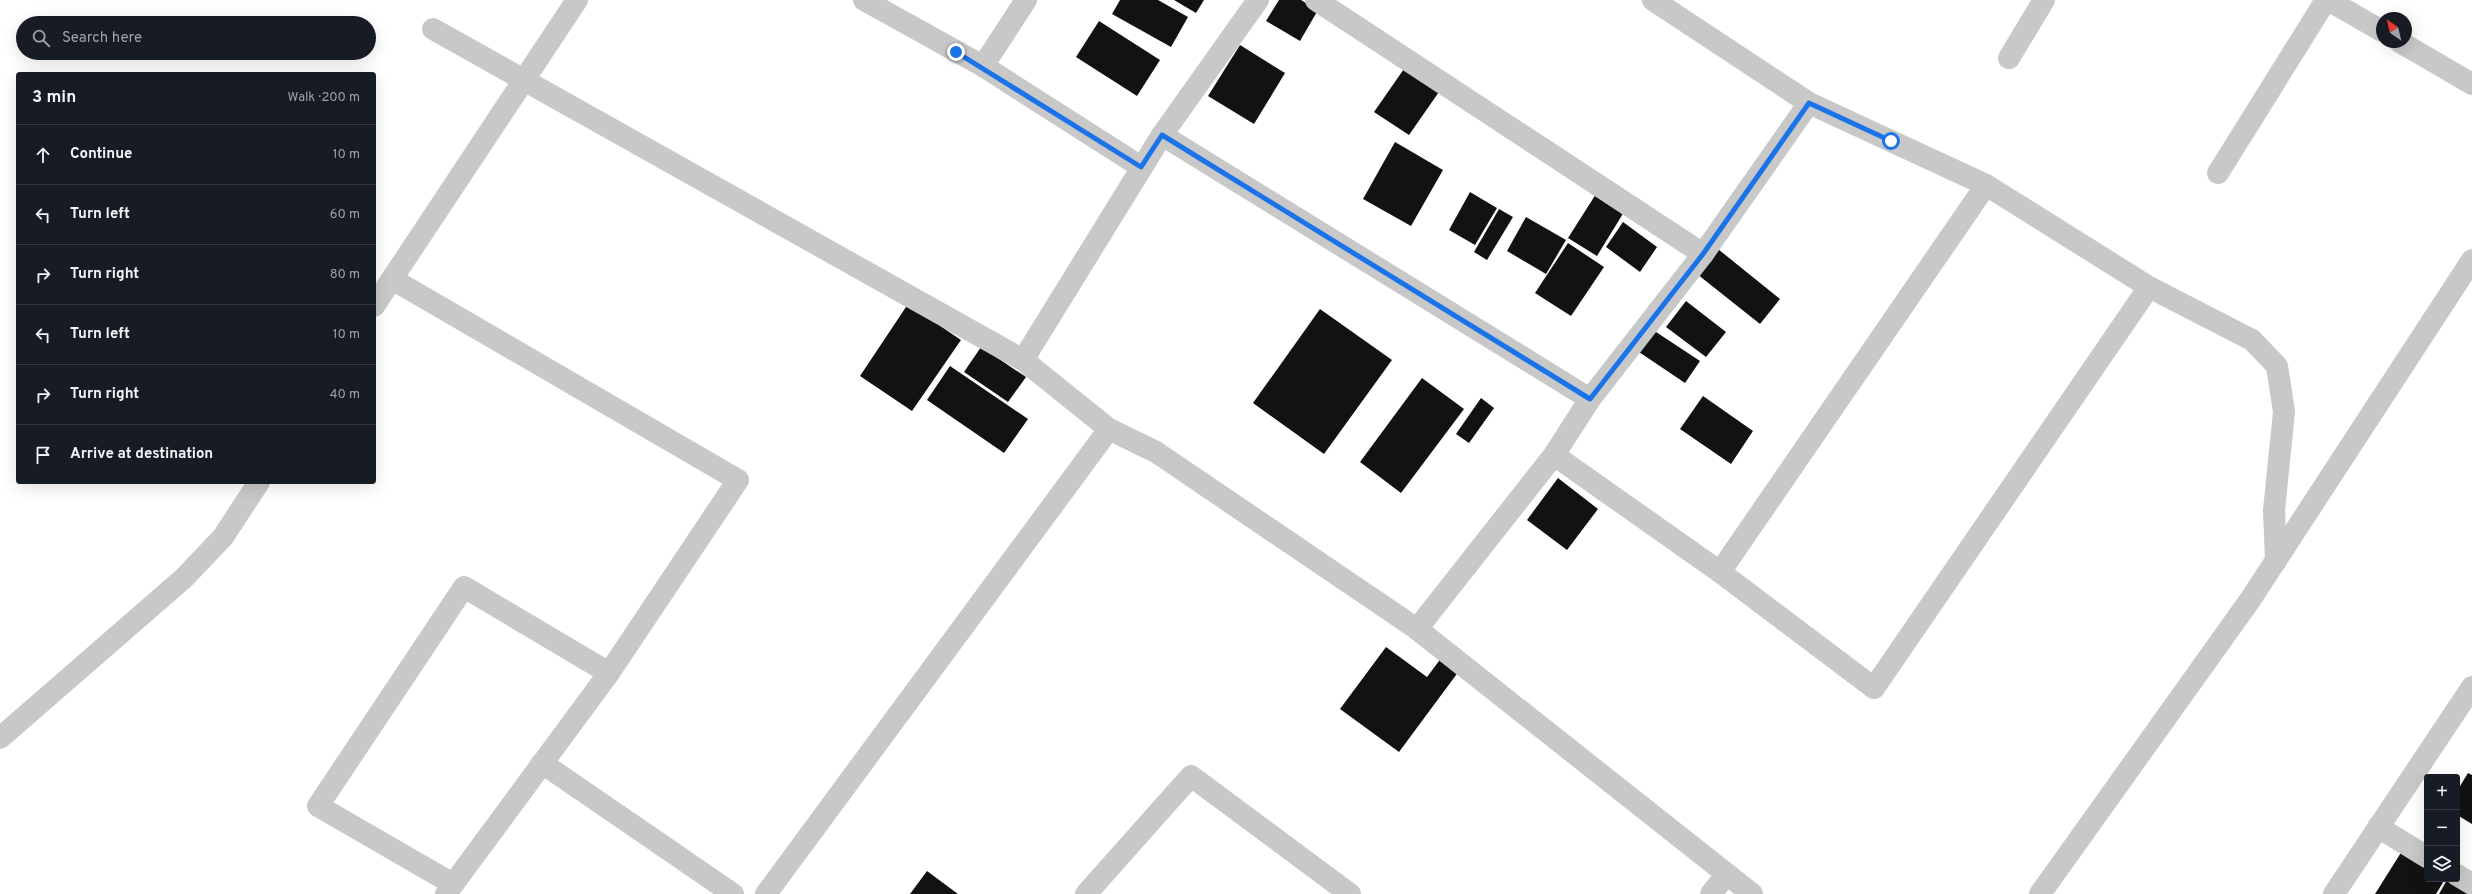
<!DOCTYPE html>
<meta charset="utf-8">
<style>
:root{--surface:#171b24;--page:#242831;--text:#f1f3f6;--muted:#9ea1a6;--line:#363941}
body{margin:0;font-family:Overpass,sans-serif;background:var(--page);color:var(--text)}
.controls{position:absolute;right:12px;bottom:12px;display:grid;overflow:hidden;border-radius:4px;box-shadow:0 4px 16px #0002}
.controls button{width:36px;height:36px;display:grid;place-items:center;padding:0;border:0;border-bottom:1px solid var(--line);background:var(--surface);color:var(--text);font:20px sans-serif}
.compass{position:absolute;left:2376px;top:12px;width:36px;height:36px;border-radius:50%;background:var(--surface);box-shadow:0 4px 16px #0002;rotate:326deg}
.stop{position:absolute;width:12px;height:12px;margin:-9px;border:3px solid #1a73e8;border-radius:50%;background:#fff}
.stop.end{background:#1a73e8;border-color:#fff;box-shadow:0 1px 4px #0008}
.list{margin:0;padding:0;list-style:none}
h2{display:flex;justify-content:space-between;align-items:center;height:52px;margin:0;padding:0 16px;font-size:17px}
h2 small{font-size:13px;font-weight:400;color:var(--muted)}
.list li{display:grid;grid-template-columns:26px 1fr auto;gap:12px;align-items:center;box-sizing:border-box;height:60px;padding:0 16px;border-top:1px solid var(--line)}
.list b{display:block;font-size:15px;white-space:nowrap}
.list em{font-size:13px;font-style:normal;color:var(--muted)}
.icon{flex:none;width:22px;height:22px;fill:none;stroke:currentColor;stroke-width:2;stroke-linecap:round;stroke-linejoin:round}
.map{position:relative;flex:none;width:2472px;height:894px;overflow:hidden}
.search{position:absolute;background:var(--surface);box-shadow:0 4px 16px #0002;left:16px;top:16px;width:360px;height:44px;display:flex;align-items:center;gap:10px;box-sizing:border-box;padding:0 14px;border-radius:22px;color:var(--muted);font-size:15px}
.panel{position:absolute;background:var(--surface);box-shadow:0 4px 16px #0002;left:16px;top:72px;width:360px;height:412px;border-radius:4px}
.map>svg:first-child{display:block}
</style>
<div class="map">
<svg width="2472" height="894" viewBox="0 0 2472 894">
<rect width="100%" height="100%" fill="#fff"/>
<g fill="#121212">
<polygon points="1120,0 1158,0 1188,17 1171,47 1112,14"/>
<polygon points="1174,0 1204,0 1196,13"/>
<polygon points="1279,0 1301,0 1318,10 1300,41 1266,21"/>
<polygon points="1099,21 1160,60 1137,96 1076,57"/>
<polygon points="1240,45 1285,73 1254,124 1208,96"/>
<polygon points="1406,66 1441,89 1409,135 1374,112"/>
<polygon points="1395,142 1443,170 1411,226 1363,199"/>
<polygon points="1470,192 1497,208 1475,245 1449,230"/>
<polygon points="1596,194 1624,212 1597,256 1568,238"/>
<polygon points="1499,209 1513,217 1487,260 1474,252"/>
<polygon points="1526,217 1566,240 1546,274 1507,251"/>
<polygon points="1623,222 1657,247 1640,272 1606,247"/>
<polygon points="1568,243 1604,267 1571,316 1535,293"/>
<polygon points="1713,245 1780,299 1760,324 1692,270"/>
<polygon points="1686,301 1726,332 1706,357 1666,327"/>
<polygon points="908,304 961,340 912,411 860,376"/>
<polygon points="1320,309 1392,360 1324,454 1253,403"/>
<polygon points="1650,328 1700,361 1685,383 1636,350"/>
<polygon points="981,347 1026,377 1008,402 964,372"/>
<polygon points="950,366 1028,419 1004,453 927,400"/>
<polygon points="1422,378 1464,409 1401,493 1360,462"/>
<polygon points="1703,396 1753,431 1731,464 1680,429"/>
<polygon points="1481,398 1494,408 1469,443 1456,434"/>
<polygon points="1558,478 1598,509 1567,550 1527,520"/>
<polygon points="1386,647 1427,677 1442,657 1459,671 1399,752 1340,709"/>
<polygon points="2468,773 2472,775 2472,824 2457,815 2457,791"/>
<polygon points="2402,851 2427,867 2427,879 2445,879 2436,894 2375,894"/>
<polygon points="927,871 958,894 910,894"/>
<polygon points="2447,880 2470,894 2439,894"/>
</g>
<g fill="none" stroke-linecap="round" stroke-linejoin="round">
<g stroke="#c8c8c8" stroke-width="22">
<polyline points="864,0 983,66 1141,167"/>
<polyline points="1316,0 1703,254"/>
<polyline points="1653,0 1809,103 1986,185 2149,287 2252,340 2277,366 2284,412 2274,510 2276,561"/>
<polyline points="2328,0 2382,31"/>
<polyline points="433,29 1023,360 1109,429 1156,452 1417,629 1752,894"/>
<polyline points="2400,42 2472,84"/>
<polyline points="2009,58 2044,0"/>
<polyline points="983,66 1026,0"/>
<polyline points="1162,135 1590,399"/>
<polyline points="2218,173 2326,0"/>
<polyline points="392,279 738,480 609,673 446,894"/>
<polyline points="374,306 577,0"/>
<polyline points="1023,360 1162,135 1258,0"/>
<polyline points="1554,455 1720,572 1874,688 2149,287"/>
<polyline points="1720,572 1986,185"/>
<polyline points="1417,629 1554,455 1590,399 1703,254 1809,103"/>
<polyline points="0,738 184,578 223,537 259,482"/>
<polyline points="542,763 733,894"/>
<polyline points="2378,827 2427,857"/>
<polyline points="2457,875 2472,884"/>
<polyline points="453,884 318,806 464,587 609,673"/>
<polyline points="766,894 1109,429"/>
<polyline points="1086,894 1191,776 1350,894"/>
<polyline points="1711,894 1726,875"/>
<polyline points="2040,894 2250,600 2472,260"/>
<polyline points="2334,894 2472,687"/>
</g>
</g>
<g fill="none" stroke-linecap="round" stroke-linejoin="round">
<polyline stroke="#1a73e8" stroke-width="5" points="956,52 1141,167 1162,135 1590,399 1703,254 1809,103 1891,141"/>
</g>
</svg>
<div class="controls">
<button>+</button>
<button>−</button>
<button><svg class="icon" aria-label="layers" viewBox="0 0 24 24"><path d="M12 4l9 5-9 5-9-5zM3 14l9 5 9-5"/></svg></button>
</div>
<svg class="compass" viewBox="-18 -18 36 36"><path d="M0-13l5 13h-10z" fill="#e53935"/><path d="M0 13l5-13h-10z" fill="#9ea1a6"/></svg>
<div class="stop" style="left:1891px;top:141px"></div>
<div class="stop end" style="left:956px;top:52px"></div>
<div class="search"><svg class="icon" aria-label="search" viewBox="0 0 24 24"><circle cx="10" cy="10" r="6"/><path d="M15 15l6 6"/></svg>Search here</div>
<section class="panel">
<h2>3 min<small>Walk · 200 m</small></h2>
<ul class="list">
<li><svg class="icon" aria-label="ahead" viewBox="0 0 24 24"><path d="M12 20V5M6 11l6-6 6 6"/></svg><div><b>Continue</b></div><em>10 m</em></li>
<li><svg class="icon" aria-label="left" viewBox="0 0 24 24"><path d="M17 20v-9H6M10 6l-5 5 5 5"/></svg><div><b>Turn left</b></div><em>60 m</em></li>
<li><svg class="icon" aria-label="right" viewBox="0 0 24 24"><path d="M7 20v-9h11M14 6l5 5-5 5"/></svg><div><b>Turn right</b></div><em>80 m</em></li>
<li><svg class="icon" aria-label="left" viewBox="0 0 24 24"><path d="M17 20v-9H6M10 6l-5 5 5 5"/></svg><div><b>Turn left</b></div><em>10 m</em></li>
<li><svg class="icon" aria-label="right" viewBox="0 0 24 24"><path d="M7 20v-9h11M14 6l5 5-5 5"/></svg><div><b>Turn right</b></div><em>40 m</em></li>
<li><svg class="icon" aria-label="arrive" viewBox="0 0 24 24"><path d="M6 21V4h12l-3 4 3 4H6"/></svg><div><b>Arrive at destination</b></div></li>
</ul>
</section>
</div>
